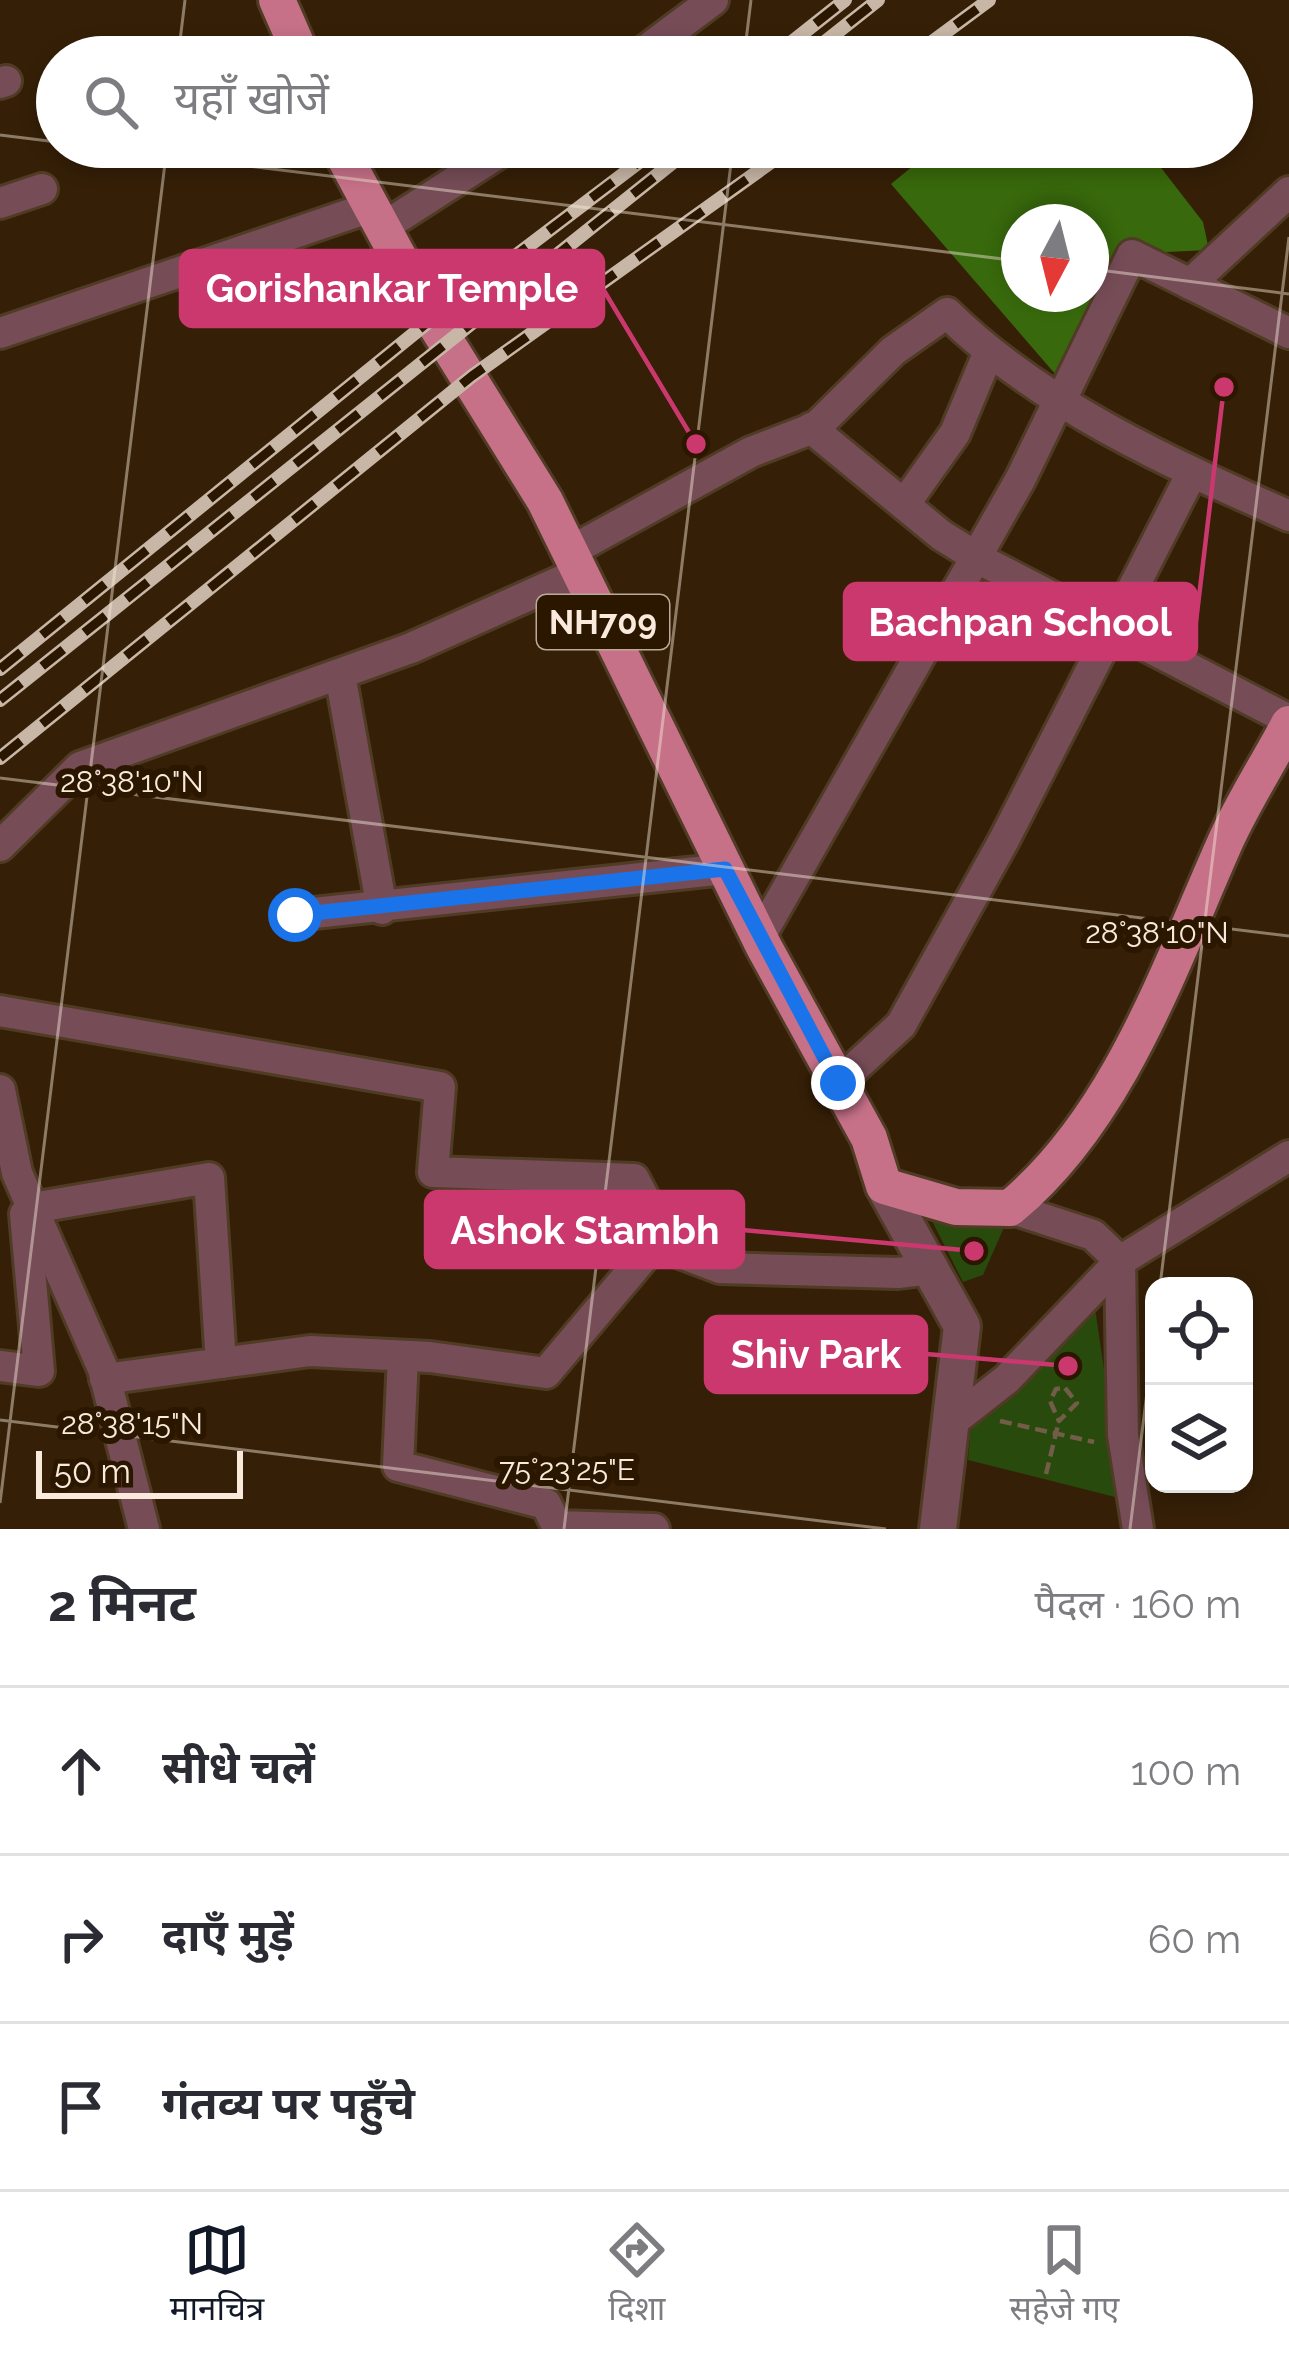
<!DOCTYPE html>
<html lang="hi">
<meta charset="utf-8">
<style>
:root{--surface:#fff;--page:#f7f7f7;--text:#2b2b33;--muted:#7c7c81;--line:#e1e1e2;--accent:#111827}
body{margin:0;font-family:Raleway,"Noto Sans Devanagari",sans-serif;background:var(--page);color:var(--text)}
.controls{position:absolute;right:36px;bottom:36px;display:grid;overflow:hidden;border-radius:24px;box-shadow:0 6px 18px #0003}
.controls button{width:108px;height:108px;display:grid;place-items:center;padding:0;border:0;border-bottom:3px solid var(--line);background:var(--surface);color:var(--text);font:60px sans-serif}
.compass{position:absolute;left:1001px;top:204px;width:108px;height:108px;border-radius:50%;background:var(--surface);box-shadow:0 6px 18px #0003;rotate:187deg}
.scale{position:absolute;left:36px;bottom:30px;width:207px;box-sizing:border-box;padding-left:12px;border:6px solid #f9eadc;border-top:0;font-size:33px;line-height:42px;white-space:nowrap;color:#f9eadc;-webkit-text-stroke:9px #2b1600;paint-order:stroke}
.stop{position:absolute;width:36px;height:36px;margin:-27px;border:9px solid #1a73e8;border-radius:50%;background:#fff}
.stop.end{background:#1a73e8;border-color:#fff;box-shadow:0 3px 12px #0008}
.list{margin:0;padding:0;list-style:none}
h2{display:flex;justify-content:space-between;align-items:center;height:156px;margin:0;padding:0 48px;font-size:51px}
h2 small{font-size:39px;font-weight:400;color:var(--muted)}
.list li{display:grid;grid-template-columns:78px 1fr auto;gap:36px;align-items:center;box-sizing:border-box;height:168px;padding:0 48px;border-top:3px solid var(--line)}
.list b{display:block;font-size:45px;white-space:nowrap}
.list em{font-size:39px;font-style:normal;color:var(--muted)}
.icon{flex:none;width:66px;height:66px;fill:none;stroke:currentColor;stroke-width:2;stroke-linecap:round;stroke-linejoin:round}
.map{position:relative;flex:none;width:1289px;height:1529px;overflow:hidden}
.search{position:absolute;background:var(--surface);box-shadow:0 6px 18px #0003;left:36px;right:36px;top:36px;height:132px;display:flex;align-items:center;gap:30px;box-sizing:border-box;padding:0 42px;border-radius:66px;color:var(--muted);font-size:45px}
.sheet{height:660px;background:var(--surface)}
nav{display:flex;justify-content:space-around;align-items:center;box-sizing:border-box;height:168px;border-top:3px solid var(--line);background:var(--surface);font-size:33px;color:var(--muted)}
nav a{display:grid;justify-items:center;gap:6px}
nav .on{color:var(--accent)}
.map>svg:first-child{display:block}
</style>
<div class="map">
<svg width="1289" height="1529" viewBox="0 0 1289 1529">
<rect width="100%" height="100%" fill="#351f07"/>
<g fill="#284a0d">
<polygon points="930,1217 1006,1223 983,1275 963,1282"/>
<polygon points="1095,1308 1123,1499 968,1460 971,1424"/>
</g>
<path fill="#38690c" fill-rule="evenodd" d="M 936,147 L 1145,147 L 1203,222 L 1209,250 L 1145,253 L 1109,312 L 1056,375 L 891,184 ZM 1019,222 L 1091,222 L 1091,294 L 1019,294 Z"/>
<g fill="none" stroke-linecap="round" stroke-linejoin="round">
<g stroke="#503b25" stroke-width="36">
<g id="minor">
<polyline points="637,57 713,0"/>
<polyline points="0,83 6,81"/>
<polyline points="0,203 42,189"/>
<polyline points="382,228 508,147"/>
<polyline points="1190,284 1289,192"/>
<polyline points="0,333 371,207"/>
<polyline points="1062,398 1132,255 1289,333"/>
<polyline points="811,428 941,535 981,560 1289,720"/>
<polyline points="906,502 955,433 988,354"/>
<path d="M 569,552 L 751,452 L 816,427 L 893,351 L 947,313 C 1040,405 1170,463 1289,516"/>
<polyline points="340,674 382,909"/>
<polyline points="0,846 80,767 411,648 579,573"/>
<polyline points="295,915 725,869"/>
<polyline points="759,938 1020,480 1060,398"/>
<polyline points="0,1011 440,1087 433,1172 634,1179 663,1234 546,1373 430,1357 310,1351 221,1363"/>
<polyline points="838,1083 901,1025 1004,840 1192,473"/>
<polyline points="0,1090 17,1173 103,1369 144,1529"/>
<polyline points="32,1208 209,1178 221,1363 105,1379"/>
<polyline points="1010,1208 1093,1235 1120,1261 1123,1435 1138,1529"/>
<polyline points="654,1243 720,1268 898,1273 930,1269"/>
<polyline points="403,1356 398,1466 546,1504 557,1526 654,1529"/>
<polyline points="0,1366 39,1371 25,1214"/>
<polyline points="952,1422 1007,1379 1120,1261 1289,1156"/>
</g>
</g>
<g stroke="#503b25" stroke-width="42">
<polyline id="tertiary" points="884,1186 962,1326 938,1529"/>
</g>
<g stroke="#503b25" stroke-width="42">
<g id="primary">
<polyline points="277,0 302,57"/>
<path d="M 339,147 L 432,319 L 545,501 L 764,947 L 869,1138 L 884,1186 L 956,1207 L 1010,1208 C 1120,1117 1170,965 1227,838 C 1245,799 1269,762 1289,724"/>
</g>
</g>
<g stroke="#715d48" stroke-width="4.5" stroke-dasharray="12 6" stroke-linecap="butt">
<polygon points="1065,1388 1077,1403 1059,1421 1050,1401 1056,1389"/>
<polyline points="1000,1421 1094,1442"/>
<polyline points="1046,1474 1059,1421"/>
</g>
<use href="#minor" stroke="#764c57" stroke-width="30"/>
<use href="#tertiary" stroke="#764c57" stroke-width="36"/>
<use href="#primary" stroke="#c67188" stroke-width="36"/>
<g stroke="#c8b7a7" stroke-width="14">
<g id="rail">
<polyline points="773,57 845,0"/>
<polyline points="806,57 878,0"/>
<polyline points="912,57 989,0"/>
<polyline points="0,669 432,319 659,147"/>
<polyline points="0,700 692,147"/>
<polyline points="0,758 472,376 792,147"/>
</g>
</g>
<use href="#rail" stroke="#2b1600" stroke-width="9" stroke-dasharray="27" stroke-linecap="butt"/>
</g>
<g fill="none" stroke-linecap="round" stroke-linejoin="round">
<polyline stroke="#1a73e8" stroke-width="15" points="295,915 725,869 838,1083"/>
</g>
<path fill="none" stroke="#f9eadc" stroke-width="3" stroke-opacity="0.45" d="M 178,57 L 185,0M 744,57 L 751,0M 0,135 L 57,142M 94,147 L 1019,261M 1091,269 L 1289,294M 0,778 L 1289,936M 1160,1286 L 1289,237M 0,1420 L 886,1529M 0,1503 L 167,147M 564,1529 L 733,147M 1130,1529 L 1154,1336"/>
<g text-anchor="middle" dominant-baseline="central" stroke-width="12" stroke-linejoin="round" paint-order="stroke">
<rect fill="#2b1600" stroke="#bbaa9a" stroke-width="3" x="537" y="595" width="132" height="54" rx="9"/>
<g font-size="33" font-weight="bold" fill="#f9eadc">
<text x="603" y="622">NH709</text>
</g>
</g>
<g font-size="30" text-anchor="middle" fill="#f9eadc" stroke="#2b1600" stroke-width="12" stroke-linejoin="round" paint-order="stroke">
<text x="132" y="792">28°38'10"N</text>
<text x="1157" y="943">28°38'10"N</text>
<text x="132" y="1434">28°38'15"N</text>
<text x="567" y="1480">75°23'25"E</text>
</g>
<path fill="none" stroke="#ca386e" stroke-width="4.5" d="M696 444L603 289M1224 387L1196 622M974 1251L743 1230M1068 1366L926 1354"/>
<g fill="#ca386e" stroke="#2b1600" stroke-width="4.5">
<circle cx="696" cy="444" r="12"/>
<circle cx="1224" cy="387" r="12"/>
<circle cx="974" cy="1251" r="12"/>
<circle cx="1068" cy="1366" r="12"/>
</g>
<g fill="#ca386e" stroke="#ca386e" stroke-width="4.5">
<rect x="181" y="251" width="422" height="75" rx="12"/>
<rect x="845" y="584" width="351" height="75" rx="12"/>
<rect x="426" y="1192" width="317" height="75" rx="12"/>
<rect x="706" y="1317" width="220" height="75" rx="12"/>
</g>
<g font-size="39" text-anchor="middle" font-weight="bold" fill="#fff">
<text x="392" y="302">Gorishankar Temple</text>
<text x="1020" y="636">Bachpan School</text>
<text x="585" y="1244">Ashok Stambh</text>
<text x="816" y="1368">Shiv Park</text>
</g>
</svg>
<div class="controls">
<button><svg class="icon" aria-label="locate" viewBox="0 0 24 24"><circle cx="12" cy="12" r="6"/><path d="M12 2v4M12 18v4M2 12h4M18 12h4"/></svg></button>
<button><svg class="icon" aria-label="layers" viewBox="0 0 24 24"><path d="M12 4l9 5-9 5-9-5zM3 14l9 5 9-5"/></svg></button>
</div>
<svg class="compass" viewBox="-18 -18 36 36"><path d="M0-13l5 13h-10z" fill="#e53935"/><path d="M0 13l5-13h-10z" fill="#7c7c81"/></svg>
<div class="scale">50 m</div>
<div class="stop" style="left:295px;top:915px"></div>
<div class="stop end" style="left:838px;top:1083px"></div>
<div class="search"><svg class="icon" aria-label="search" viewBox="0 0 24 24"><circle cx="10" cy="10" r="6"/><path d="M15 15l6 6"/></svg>यहाँ खोजें</div>
</div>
<section class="sheet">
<h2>2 मिनट<small>पैदल · 160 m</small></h2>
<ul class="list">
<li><svg class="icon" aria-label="ahead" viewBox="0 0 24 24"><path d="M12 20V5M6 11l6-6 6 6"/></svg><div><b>सीधे चलें</b></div><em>100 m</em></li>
<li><svg class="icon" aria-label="right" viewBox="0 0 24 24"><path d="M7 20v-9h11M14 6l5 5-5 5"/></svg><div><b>दाएँ मुड़ें</b></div><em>60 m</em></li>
<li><svg class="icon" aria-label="arrive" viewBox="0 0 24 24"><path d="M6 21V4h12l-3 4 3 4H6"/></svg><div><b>गंतव्य पर पहुँचे</b></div></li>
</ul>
</section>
<nav>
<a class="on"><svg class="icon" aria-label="map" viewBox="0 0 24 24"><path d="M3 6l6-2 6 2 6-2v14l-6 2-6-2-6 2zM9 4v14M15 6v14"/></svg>मानचित्र</a>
<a><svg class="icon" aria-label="directions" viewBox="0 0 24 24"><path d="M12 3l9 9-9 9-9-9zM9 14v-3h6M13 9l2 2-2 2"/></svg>दिशा</a>
<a><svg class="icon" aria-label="saved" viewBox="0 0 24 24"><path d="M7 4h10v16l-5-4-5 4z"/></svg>सहेजे गए</a>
</nav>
